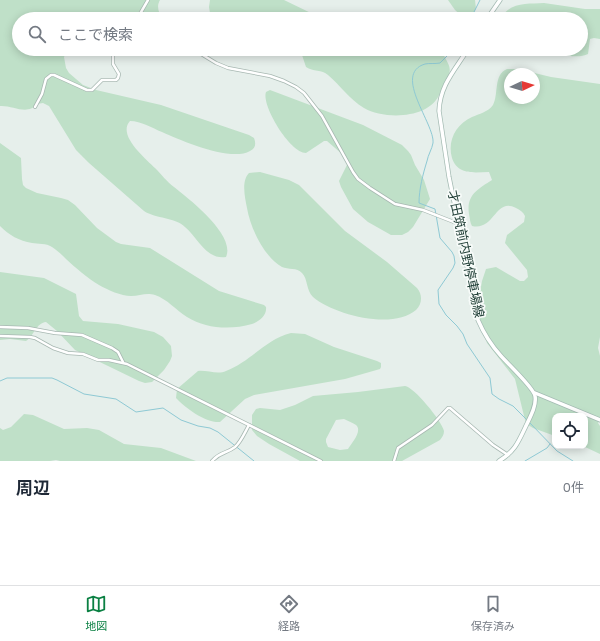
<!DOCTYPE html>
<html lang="ja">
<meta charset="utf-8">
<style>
:root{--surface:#fff;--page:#f2f2f3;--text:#1f2937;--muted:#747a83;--line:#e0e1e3;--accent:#0b8043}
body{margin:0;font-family:Poppins,"Noto Sans JP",sans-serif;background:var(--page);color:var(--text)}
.controls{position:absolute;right:12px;bottom:12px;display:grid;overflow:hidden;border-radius:8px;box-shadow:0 2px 10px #0003}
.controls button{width:36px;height:36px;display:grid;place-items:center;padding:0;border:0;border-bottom:1px solid var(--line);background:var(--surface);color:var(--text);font:20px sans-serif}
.compass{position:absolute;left:504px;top:68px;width:36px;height:36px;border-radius:50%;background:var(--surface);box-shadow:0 2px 10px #0003;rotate:86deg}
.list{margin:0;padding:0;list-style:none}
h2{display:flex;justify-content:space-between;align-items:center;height:52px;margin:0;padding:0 16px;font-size:17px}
h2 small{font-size:13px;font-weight:400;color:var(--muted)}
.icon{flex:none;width:22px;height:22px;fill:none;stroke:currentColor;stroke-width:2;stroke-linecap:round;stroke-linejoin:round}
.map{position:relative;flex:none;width:600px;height:461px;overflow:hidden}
.search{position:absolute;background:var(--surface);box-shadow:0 2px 10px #0003;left:12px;right:12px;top:12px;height:44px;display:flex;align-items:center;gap:10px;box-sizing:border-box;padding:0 14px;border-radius:22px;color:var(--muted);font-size:15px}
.sheet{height:124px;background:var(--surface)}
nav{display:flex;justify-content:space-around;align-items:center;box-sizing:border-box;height:56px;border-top:1px solid var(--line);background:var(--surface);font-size:11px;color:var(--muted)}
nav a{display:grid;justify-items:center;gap:2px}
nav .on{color:var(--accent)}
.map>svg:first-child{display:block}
</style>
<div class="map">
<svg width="600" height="461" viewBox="0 0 600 461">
<rect width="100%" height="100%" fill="#e6efeb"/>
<g fill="#bfe0c8" fill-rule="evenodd">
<path d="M 0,0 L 160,0 C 156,7 159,12 162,19 L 19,19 L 19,49 L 68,49 L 64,57 L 66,68 L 69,73 L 83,85 L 96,90 L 161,105 L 249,135 L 254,138 C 256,143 256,148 250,151 C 231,162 182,141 162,132 C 152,128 141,121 130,121 C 117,135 145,158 155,168 C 161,174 167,182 174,187 C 189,199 236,235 226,257 C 206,260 198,238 185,227 C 175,217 156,219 144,211 L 89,163 L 76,150 L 49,106 L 43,103 L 37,104 C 27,116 13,105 0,106 Z"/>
<polygon points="210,0 284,0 315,15 322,16 353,15 360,15 368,19 211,19 209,7"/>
<polygon points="448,0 475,0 476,9 472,15 463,17 455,10"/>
<path d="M 544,3 L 585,9 L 600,9 L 600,39 L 594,38 L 590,39 L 588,54 C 576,60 556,53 544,49 L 581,49 L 581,19 L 502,19 L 502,16 C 512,2 528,4 544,3 Z"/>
<path d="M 300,49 L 440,49 C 455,74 451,68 440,93 C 430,119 385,120 364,108 C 349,99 341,86 328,75 C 322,69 313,72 306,67 Z"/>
<path d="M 507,69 L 518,69 L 551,77 L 600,84 L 600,337 L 598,348 L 600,356 L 600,420 L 598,423 L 600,426 L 600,454 L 583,446 L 585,446 L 585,416 L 555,416 L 555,436 L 533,428 L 528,425 L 525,420 L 515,379 L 487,343 L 481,325 L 478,304 L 482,281 L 486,269 L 496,267 L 520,281 L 524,281 L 528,277 L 527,270 L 505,243 L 507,235 L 524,222 L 525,216 C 523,212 520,210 516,208 C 495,197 495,231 472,226 C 470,223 470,219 469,214 C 466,195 478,189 492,180 L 489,172 C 475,172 458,176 452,158 C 447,141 456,124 472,117 C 479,114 488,112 493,105 C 499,94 493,75 507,69 ZM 510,74 L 534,74 L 534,98 L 510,98 Z"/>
<path d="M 270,90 L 363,125 L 402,145 L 408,151 L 411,155 L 415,165 L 424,180 L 430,199 L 413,227 L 408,232 L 402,235 L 391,235 L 368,222 L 353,209 L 341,187 L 339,181 L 347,165 L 347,161 L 342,154 L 327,141 L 324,141 L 306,153 C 290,153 261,105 266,92 Z"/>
<path d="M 0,143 L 21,158 L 22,179 L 23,185 L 26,188 L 37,193 L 61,198 L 68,200 L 75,205 L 97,228 L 116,242 L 121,244 L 150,248 L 219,291 L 264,305 L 266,307 C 267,315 260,321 252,324 C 231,330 206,329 187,317 C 176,310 167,299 155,295 C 146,292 140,296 131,296 C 121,296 108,290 99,285 C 87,278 76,268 66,259 C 62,255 57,250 52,247 C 46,243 38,244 32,243 C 19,241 9,235 0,226 Z"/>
<path d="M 260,172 L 289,180 L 299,185 L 345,231 L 387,262 L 417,288 C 423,295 422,304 416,310 C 393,330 334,315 313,297 C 306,290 308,279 302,273 C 297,267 288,270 282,267 C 264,257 250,227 247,208 C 245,198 241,181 249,173 Z"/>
<path d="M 0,272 L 44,278 L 76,294 L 79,316 L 83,321 L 118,324 L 154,332 L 163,337 L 171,346 L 172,356 L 170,361 L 164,370 L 152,382 L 145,383 L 139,381 L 75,350 L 57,331 L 46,322 C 36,323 34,336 26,341 L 10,339 L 0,340 Z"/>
<path d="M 291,333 L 305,334 L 334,347 L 377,361 L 381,363 L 381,367 L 380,369 L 345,379 L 254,395 L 245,399 L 220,422 C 206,423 185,408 176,398 L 177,389 L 198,371 C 207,370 218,375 226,371 C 250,362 266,339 291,333 Z"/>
<path d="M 405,386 C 414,387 442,421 444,431 C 444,435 442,437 440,440 L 402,461 L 300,461 L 269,444 L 257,436 L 252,430 L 252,415 L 256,409 L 260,408 L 280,410 L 295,405 L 313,396 L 358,392 ZM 344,419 C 348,421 353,423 356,425 C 363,431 351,444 348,449 L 340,450 L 328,447 L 326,442 L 326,439 L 336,420 Z"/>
<polygon points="24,414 33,415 64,429 87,428 99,430 124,444 161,448 196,461 60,461 56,460 50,461 0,461 0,428 3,430 11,427"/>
</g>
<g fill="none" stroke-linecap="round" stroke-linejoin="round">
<g stroke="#8ec9d4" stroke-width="1">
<polyline points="473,19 474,12 480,0"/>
<path d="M 451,49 L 447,56 L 440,63 C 435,64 429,63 425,64 C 392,74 435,124 433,143 C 432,149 428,155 427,161 C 423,174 419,189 419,203 L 435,209 L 440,238 L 452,252 L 454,256 L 455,263 L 453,268 L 438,290 L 439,304 L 446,315 L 457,326 L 463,334 L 467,344 L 490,378 L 492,394 L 499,399 L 513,406 L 527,420"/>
<polyline points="0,381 7,378 52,378 57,380 84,394 116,399 136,412 163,408 181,420 198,426 210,428 218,432 254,461"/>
<polyline points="529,422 557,451 573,461"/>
<polyline points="525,461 547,448 550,444"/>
</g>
<g stroke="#a8b8b2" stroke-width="4">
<g id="street">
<polyline points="137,19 148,0"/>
<polyline points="193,49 216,63 228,68 270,76 284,81 296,87 304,93 322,116 353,172 358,179 370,188 395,204 423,210 459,224"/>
<polyline points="35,107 42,94 46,79 51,75 54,75 87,90 92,90 102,80 116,80 118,78 119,74 113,64 113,49"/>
<polyline points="0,327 28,328 55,333 82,335 112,348 118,352 123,362"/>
<polyline points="0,336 30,337 35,338 53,348 68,353 83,354 98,360 109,360 127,364 321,461"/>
<path d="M 212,461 C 221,451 226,454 235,447 C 241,442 245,432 249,425"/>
<polyline points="394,461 398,448 432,425 448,408 450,408 493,445 508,455"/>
</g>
</g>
<g stroke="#a4bbb3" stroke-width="5">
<g id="secondary">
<polyline points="487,19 500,0"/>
<path d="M 468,49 C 455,70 440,85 439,111 L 449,177 L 478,320 C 484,334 491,345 501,356 C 508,364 534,388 535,396 C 537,406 529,419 525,428 C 518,443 514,452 499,461"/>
<polyline points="535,393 600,420"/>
</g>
</g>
<use href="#street" stroke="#fff" stroke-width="2.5"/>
<use href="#secondary" stroke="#fff" stroke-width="3.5"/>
</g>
<g text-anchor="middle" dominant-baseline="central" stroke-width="3.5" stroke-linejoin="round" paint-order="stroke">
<g font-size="13" fill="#24423a" stroke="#f7fbf9">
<text transform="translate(466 254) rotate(78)">才田筑前内野停車場線</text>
</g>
</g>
</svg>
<div class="controls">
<button><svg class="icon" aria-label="locate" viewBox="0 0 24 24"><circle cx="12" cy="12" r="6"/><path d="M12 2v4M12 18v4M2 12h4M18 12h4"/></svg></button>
</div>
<svg class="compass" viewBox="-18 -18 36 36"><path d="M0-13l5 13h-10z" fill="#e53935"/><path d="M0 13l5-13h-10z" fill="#747a83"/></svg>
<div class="search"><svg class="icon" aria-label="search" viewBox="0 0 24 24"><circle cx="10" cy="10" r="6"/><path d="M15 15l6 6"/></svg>ここで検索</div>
</div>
<section class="sheet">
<h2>周辺<small>0件</small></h2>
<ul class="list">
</ul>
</section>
<nav>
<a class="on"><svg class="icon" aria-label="map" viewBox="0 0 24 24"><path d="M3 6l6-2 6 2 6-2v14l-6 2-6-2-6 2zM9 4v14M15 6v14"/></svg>地図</a>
<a><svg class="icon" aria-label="directions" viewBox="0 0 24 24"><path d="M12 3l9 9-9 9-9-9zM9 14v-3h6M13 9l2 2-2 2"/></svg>経路</a>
<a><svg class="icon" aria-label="saved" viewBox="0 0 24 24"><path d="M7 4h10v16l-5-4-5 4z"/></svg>保存済み</a>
</nav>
